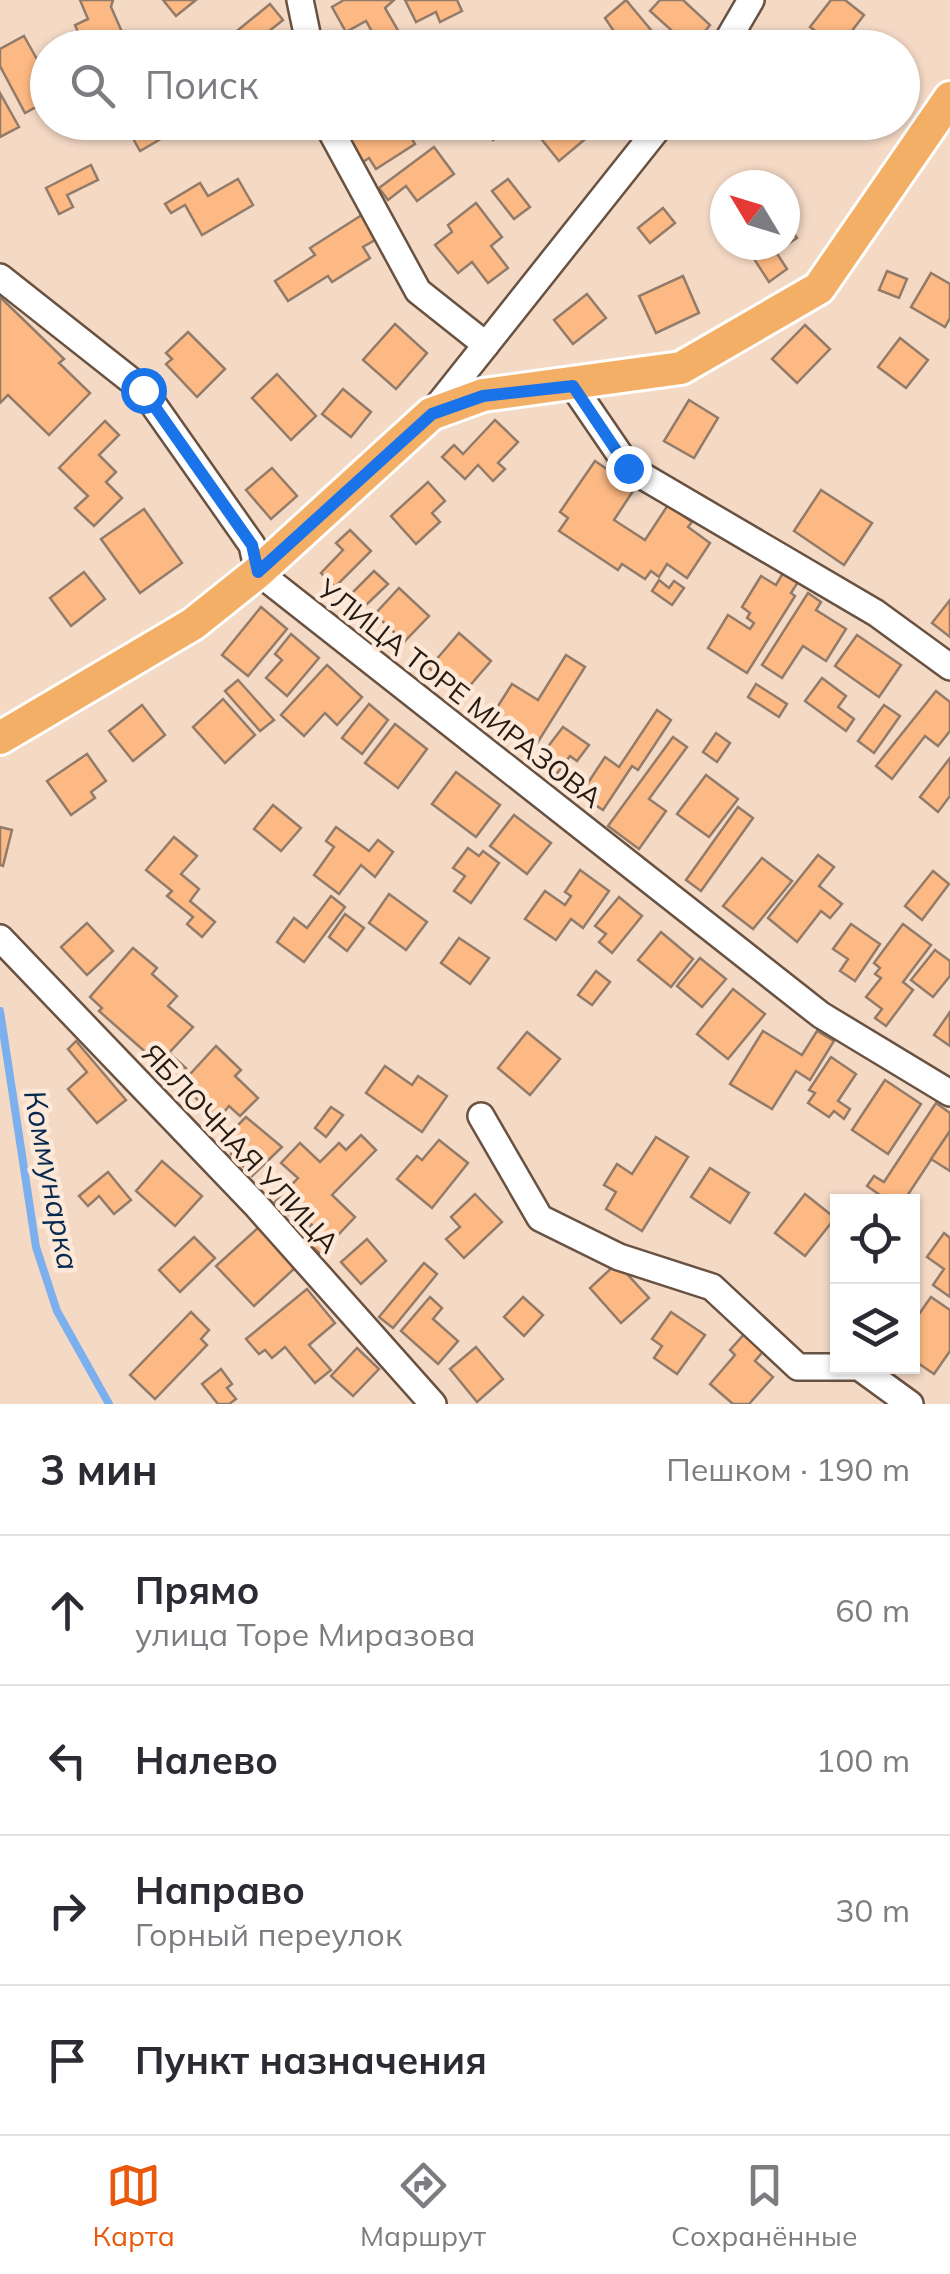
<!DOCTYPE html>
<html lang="ru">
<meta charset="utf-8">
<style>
:root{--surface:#fff;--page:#f2f2f3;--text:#2b2b33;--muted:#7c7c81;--line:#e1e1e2;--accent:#ea580c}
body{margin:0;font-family:Mulish,sans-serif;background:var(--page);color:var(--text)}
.controls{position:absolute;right:30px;bottom:30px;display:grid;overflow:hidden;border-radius:0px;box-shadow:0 2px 8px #0004}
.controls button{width:90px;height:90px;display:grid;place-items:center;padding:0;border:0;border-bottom:2px solid var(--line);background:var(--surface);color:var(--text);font:50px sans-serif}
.compass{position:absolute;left:710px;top:170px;width:90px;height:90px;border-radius:50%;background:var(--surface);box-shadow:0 2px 8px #0004;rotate:308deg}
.stop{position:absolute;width:30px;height:30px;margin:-22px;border:8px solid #1a73e8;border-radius:50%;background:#fff}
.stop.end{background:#1a73e8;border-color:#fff;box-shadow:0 2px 10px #0008}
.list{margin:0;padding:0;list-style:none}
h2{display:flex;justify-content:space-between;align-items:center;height:130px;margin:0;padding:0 40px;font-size:42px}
h2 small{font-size:32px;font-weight:400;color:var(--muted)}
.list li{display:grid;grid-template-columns:65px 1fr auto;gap:30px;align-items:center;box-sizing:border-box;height:150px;padding:0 40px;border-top:2px solid var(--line)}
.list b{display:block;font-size:38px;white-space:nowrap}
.list p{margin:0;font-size:32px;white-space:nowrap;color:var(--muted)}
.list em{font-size:32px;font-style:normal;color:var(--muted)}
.icon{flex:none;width:55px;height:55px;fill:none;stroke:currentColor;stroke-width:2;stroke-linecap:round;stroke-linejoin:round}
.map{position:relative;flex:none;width:950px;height:1404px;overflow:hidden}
.search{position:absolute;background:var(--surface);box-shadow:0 2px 8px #0004;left:30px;right:30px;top:30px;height:110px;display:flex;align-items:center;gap:25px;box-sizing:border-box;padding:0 35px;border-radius:55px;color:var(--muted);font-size:38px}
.sheet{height:730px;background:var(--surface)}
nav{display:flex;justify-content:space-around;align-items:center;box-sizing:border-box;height:140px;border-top:2px solid var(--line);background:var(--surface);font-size:28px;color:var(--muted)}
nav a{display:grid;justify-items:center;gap:5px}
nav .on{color:var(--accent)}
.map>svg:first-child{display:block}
</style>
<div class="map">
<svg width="950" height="1404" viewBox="0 0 950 1404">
<rect width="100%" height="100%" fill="#f4d9c5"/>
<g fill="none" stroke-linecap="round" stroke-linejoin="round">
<polyline stroke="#7cafed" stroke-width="8" points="0,1011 36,1247 57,1311 109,1404"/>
</g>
<g fill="#fdb983" stroke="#937b69" stroke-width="2.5">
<polygon points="80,0 113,0 111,7 129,48 85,48 75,25 88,19"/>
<polygon points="163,0 196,0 176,16"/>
<polygon points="344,0 394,0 385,8 399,32 379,44 366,21 346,32 332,7"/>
<polygon points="405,0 457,0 462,11 440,22 436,12 416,22"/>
<polygon points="626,0 666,48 625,48 605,18"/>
<polygon points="660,0 683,0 710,25 691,48 650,11"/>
<polygon points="831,0 845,0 864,15 839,48 810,27"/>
<polygon points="270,4 283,20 254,43 258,48 216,48"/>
<polygon points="24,36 48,79 36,86 45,102 25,113 0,66 0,49"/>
<polygon points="0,93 19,127 0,137"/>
<polygon points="124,122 165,122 171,133 140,151"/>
<polygon points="370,122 402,122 415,144 376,169 369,158 360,164 344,139"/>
<polygon points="479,122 517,122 493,140"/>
<polygon points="533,122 579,122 590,135 559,161 530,125"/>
<polygon points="434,147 454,174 417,201 406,186 388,200 379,188"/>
<polygon points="91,165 98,180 67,195 73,207 59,214 46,188"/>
<polygon points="238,179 253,205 202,235 185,205 171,213 165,204 200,183 208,196"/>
<polygon points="508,179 530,207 514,219 492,191"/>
<polygon points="476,203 502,237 491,246 508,268 488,283 472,262 458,273 435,245 452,232 448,225"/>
<polygon points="663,208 675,223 650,243 638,228"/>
<polygon points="365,213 380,237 363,247 370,258 332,282 328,276 288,301 275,281 315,255 310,248"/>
<polygon points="785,221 797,238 776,252 787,269 769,282 745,245 785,245"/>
<polygon points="887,271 907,279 899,298 879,290"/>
<polygon points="931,273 950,284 950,318 945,327 911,307"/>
<polygon points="683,276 699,313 656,333 639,296"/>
<polygon points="587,294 606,318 573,344 554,320"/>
<polygon points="0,297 64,359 59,363 90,393 49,435 8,395 0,403"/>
<polygon points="395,324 427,353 396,389 363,360"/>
<polygon points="805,325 830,349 797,383 772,359"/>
<polygon points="188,332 225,369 197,397 166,364 172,359 166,353"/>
<polygon points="900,338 928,360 906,388 878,367"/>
<polygon points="277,374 316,416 291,440 252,398"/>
<polygon points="343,389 371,412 351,437 322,414"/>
<polygon points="689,400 718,418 694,458 664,441"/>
<polygon points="495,420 518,442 498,463 505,469 493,481 478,465 465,479 442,457 454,445 463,454"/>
<polygon points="105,421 119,435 99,455 116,472 106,482 122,498 94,526 75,508 88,496 59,468"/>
<polygon points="595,461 635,488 614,520 645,540 668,505 692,522 688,527 710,543 687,578 667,564 659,577 651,571 645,579 622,564 618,570 559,531 568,518 560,512"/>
<polygon points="272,468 297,496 271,519 246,490"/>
<polygon points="428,482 445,501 432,513 440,522 416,544 391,516"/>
<polygon points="821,490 872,523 844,565 794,531"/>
<polygon points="144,509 182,563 140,593 101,539"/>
<polygon points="350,530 371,551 335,587 321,573 343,550 336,543"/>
<polygon points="374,571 388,584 365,606 352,593"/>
<polygon points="84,572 105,599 71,626 50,598"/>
<polygon points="783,573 798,582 791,593 795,596 747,673 708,648 728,615 750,629 754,623 747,618 750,613 742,607 761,576 776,585"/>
<polygon points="659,580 669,588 674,581 684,588 672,605 652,591"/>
<polygon points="399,588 429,616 404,642 375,614"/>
<polygon points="808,593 821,602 816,610 846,629 826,661 803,646 782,678 762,665"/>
<polygon points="950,600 950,637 932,623"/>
<polygon points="261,607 287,629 248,676 222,655"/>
<polygon points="459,633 491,661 461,696 429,668"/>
<polygon points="291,634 319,658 287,696 266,678 282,660 275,654"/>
<polygon points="857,635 901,665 879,697 835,666"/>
<polygon points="566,655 585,667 536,745 491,717 512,684 538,700"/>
<polygon points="327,665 362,697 337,725 325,713 304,736 281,715"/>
<polygon points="822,678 846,696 838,707 854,719 846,731 805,701"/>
<polygon points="238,680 274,720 260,731 225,691"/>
<polygon points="756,684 787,704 779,717 748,697"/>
<polygon points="936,691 950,702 950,731 938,746 925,736 892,779 876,766"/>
<polygon points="223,699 255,735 225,763 193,727"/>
<polygon points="369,704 388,720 362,754 342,738"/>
<polygon points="142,705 165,735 133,761 109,731"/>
<polygon points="884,705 900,716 874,753 858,741"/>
<polygon points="657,710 671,720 638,770 632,766 603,810 580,795 605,757 619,767"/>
<polygon points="395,724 427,749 398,788 365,763"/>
<polygon points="563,727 589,745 577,761 570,756 556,775 537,761"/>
<polygon points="716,733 730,743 717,762 703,752"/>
<polygon points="673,737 687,747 649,799 666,811 639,849 608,826"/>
<polygon points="87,754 106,781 91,792 95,798 71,815 47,781"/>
<polygon points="950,758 950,796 938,812 920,797"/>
<polygon points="456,772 500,805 476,837 432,804"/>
<polygon points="706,775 738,799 709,837 677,814"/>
<polygon points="273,805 301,828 281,851 254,829"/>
<polygon points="738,807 753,818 701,891 686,880"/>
<polygon points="514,815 551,843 527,874 490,846"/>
<polygon points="0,827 12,830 3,866 0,865"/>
<polygon points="336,827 369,851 378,840 393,852 375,877 361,865 339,894 314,875 334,847 326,841"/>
<polygon points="174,837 197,856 181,874 199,889 190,901 215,922 202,937 187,924 193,917 167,896 172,891 146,870"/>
<polygon points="468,848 479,856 483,851 499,863 471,903 454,891 465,876 453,868"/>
<polygon points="818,855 834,867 819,886 842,904 830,918 821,911 797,942 768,918"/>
<polygon points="762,858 792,881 753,929 723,906"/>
<polygon points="580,870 609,891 583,928 571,919 556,940 525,919 545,891 565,905 571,896 565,892"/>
<polygon points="933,871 949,884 922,920 905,906"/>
<polygon points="389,894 427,922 406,950 369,923"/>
<polygon points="331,896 345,907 304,962 277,942 294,918 307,928"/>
<polygon points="619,897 642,916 612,953 599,942 606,934 595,926"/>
<polygon points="345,914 364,928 347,951 329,937"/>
<polygon points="87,923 113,951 87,975 61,947"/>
<polygon points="851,924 880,944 855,981 840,971 848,959 833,949"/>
<polygon points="903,924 931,945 903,982 913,990 886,1026 875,1018 882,1009 866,997 881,978 875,974 880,968 874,963"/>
<polygon points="661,932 693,959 671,987 638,960"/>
<polygon points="459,938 489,958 470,984 441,963"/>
<polygon points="133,948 157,968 152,974 177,996 168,1006 193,1027 169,1053 186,1068 172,1084 155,1069 159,1064 99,1011 102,1008 90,997"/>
<polygon points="935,950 950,961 950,976 933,997 911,980"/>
<polygon points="700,958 726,979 702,1007 677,986"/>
<polygon points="596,971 610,982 592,1005 578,995"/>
<polygon points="733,989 765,1014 728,1059 697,1034"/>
<polygon points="950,1012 950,1046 934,1035"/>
<polygon points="763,1031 802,1055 817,1031 834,1041 810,1080 796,1071 772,1109 730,1084"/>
<polygon points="527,1032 560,1059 530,1095 498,1068"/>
<polygon points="76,1041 126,1100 97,1123 68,1089 87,1072 68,1049"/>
<polygon points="216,1046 241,1070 235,1076 258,1098 240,1116 229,1106 218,1119 181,1084"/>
<polygon points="831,1057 856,1074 838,1101 850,1109 844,1119 834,1111 829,1117 808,1103 815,1093 809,1090"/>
<polygon points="385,1066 412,1085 418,1076 447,1096 422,1132 366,1093"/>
<polygon points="885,1080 921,1104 888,1154 852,1130"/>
<polygon points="936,1103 950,1113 950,1131 907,1196 917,1202 912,1209 912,1202 890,1202 867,1186 874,1176 884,1182"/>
<polygon points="331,1107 343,1115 326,1137 315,1128"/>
<polygon points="246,1117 282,1147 252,1176 231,1154 237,1148 226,1137"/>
<polygon points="950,1131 950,1171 931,1159"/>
<polygon points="361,1135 376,1150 332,1195 355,1217 320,1254 301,1235 312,1225 295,1208 288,1215 275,1202 298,1178 281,1163 300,1143 320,1162 339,1143 346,1150"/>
<polygon points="656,1137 688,1157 642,1231 606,1209 616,1192 604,1185 617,1164 632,1174"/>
<polygon points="439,1140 468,1163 432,1208 397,1179 417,1156 422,1160"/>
<polygon points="162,1161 202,1196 175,1226 136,1191"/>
<polygon points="710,1168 749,1193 730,1223 691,1197"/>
<polygon points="108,1172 131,1200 114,1214 99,1196 88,1206 79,1196"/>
<polygon points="475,1194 502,1222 464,1258 446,1239 460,1227 451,1217"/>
<polygon points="805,1194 835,1218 805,1256 775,1233"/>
<polygon points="259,1227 296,1267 254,1306 216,1266"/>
<polygon points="944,1233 950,1238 950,1297 933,1285 944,1269 927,1257"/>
<polygon points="194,1237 215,1258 180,1292 159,1270"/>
<polygon points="367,1239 386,1261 361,1284 341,1262"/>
<polygon points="424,1263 437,1274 393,1328 379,1317"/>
<polygon points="617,1263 649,1298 621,1323 590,1288"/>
<polygon points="307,1289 335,1323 309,1345 331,1370 315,1383 285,1347 272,1358 265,1350 259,1354 246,1339"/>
<polygon points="430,1297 442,1308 433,1319 458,1341 438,1364 401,1331"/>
<polygon points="523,1297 543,1315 524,1336 504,1317"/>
<polygon points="931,1297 950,1310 950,1351 934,1374 912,1359 916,1342 912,1324"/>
<polygon points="191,1312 209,1330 201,1339 207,1345 155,1399 130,1375"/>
<polygon points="671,1312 705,1335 677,1374 654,1358 662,1346 652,1339"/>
<polygon points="747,1331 766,1348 755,1361 773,1377 749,1404 733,1404 710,1384 735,1355 730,1350"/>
<polygon points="476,1347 503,1379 477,1402 450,1369"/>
<polygon points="357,1348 379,1369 353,1396 331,1376"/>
<polygon points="221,1369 232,1384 227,1388 236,1399 229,1404 218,1404 202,1384"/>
</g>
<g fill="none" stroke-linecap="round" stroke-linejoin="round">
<g stroke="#695241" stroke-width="30">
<g id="minor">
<polyline points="300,0 310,48"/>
<polyline points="723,48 751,0"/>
<polyline points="326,122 418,291 486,345"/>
<polyline points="0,277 143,390 252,545 258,572 821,1015 950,1093"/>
<polyline points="573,386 629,468 876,613 950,667"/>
<polyline points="431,414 663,122"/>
<polyline points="0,938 255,1204 433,1404"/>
<polyline points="481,1116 540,1218 619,1257 712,1287 798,1367 859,1367 910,1404"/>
</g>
</g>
<g stroke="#fff" stroke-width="38">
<polyline id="major" points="0,738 193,624 258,572 431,414 483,395 681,368 819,288 950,98"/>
</g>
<use href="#minor" stroke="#fff" stroke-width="25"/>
<use href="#major" stroke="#f4af66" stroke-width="32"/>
</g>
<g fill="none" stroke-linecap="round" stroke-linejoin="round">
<polyline stroke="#1a73e8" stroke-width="12" points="143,390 252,545 258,572 432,414 483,396 573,386 628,468"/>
</g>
<g text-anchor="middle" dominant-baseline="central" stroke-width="9" stroke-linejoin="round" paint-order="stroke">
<g font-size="28" fill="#241b13" stroke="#fee8d8">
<text transform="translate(460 693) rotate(38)">УЛИЦА ТОРЕ МИРАЗОВА</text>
<text transform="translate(241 1148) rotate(47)">ЯБЛОЧНАЯ УЛИЦА</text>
</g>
<g font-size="30" font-style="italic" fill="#05294f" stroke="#fee8d8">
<text transform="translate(52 1180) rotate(79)">Коммунарка</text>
</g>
</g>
</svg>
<div class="controls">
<button><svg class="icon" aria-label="locate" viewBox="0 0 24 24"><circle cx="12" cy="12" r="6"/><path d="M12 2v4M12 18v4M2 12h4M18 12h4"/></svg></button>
<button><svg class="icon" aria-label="layers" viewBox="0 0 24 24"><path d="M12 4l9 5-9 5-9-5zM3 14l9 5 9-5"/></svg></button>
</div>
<svg class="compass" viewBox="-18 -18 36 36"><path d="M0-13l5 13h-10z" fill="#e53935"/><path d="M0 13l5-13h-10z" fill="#7c7c81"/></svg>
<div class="stop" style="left:143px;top:390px"></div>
<div class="stop end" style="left:628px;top:468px"></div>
<div class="search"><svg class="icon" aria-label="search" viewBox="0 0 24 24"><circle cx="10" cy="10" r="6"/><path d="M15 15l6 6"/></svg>Поиск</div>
</div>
<section class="sheet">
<h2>3 мин<small>Пешком · 190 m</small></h2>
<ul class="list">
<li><svg class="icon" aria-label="ahead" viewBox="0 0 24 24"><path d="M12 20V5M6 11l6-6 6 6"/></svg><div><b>Прямо</b><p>улица Торе Миразова</p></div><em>60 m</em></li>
<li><svg class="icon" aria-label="left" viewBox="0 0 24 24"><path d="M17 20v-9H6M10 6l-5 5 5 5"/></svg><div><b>Налево</b></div><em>100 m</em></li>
<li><svg class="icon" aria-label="right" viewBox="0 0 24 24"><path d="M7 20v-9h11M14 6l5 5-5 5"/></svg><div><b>Направо</b><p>Горный переулок</p></div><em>30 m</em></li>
<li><svg class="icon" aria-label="arrive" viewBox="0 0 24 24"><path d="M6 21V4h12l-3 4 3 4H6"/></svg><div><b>Пункт назначения</b></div></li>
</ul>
</section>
<nav>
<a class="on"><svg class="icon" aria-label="map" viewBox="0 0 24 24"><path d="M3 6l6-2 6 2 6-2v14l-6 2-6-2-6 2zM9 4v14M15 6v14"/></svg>Карта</a>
<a><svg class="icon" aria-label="directions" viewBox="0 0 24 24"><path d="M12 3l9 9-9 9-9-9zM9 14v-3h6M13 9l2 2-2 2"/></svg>Маршрут</a>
<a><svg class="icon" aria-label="saved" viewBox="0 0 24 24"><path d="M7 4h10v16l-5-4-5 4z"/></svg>Сохранённые</a>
</nav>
